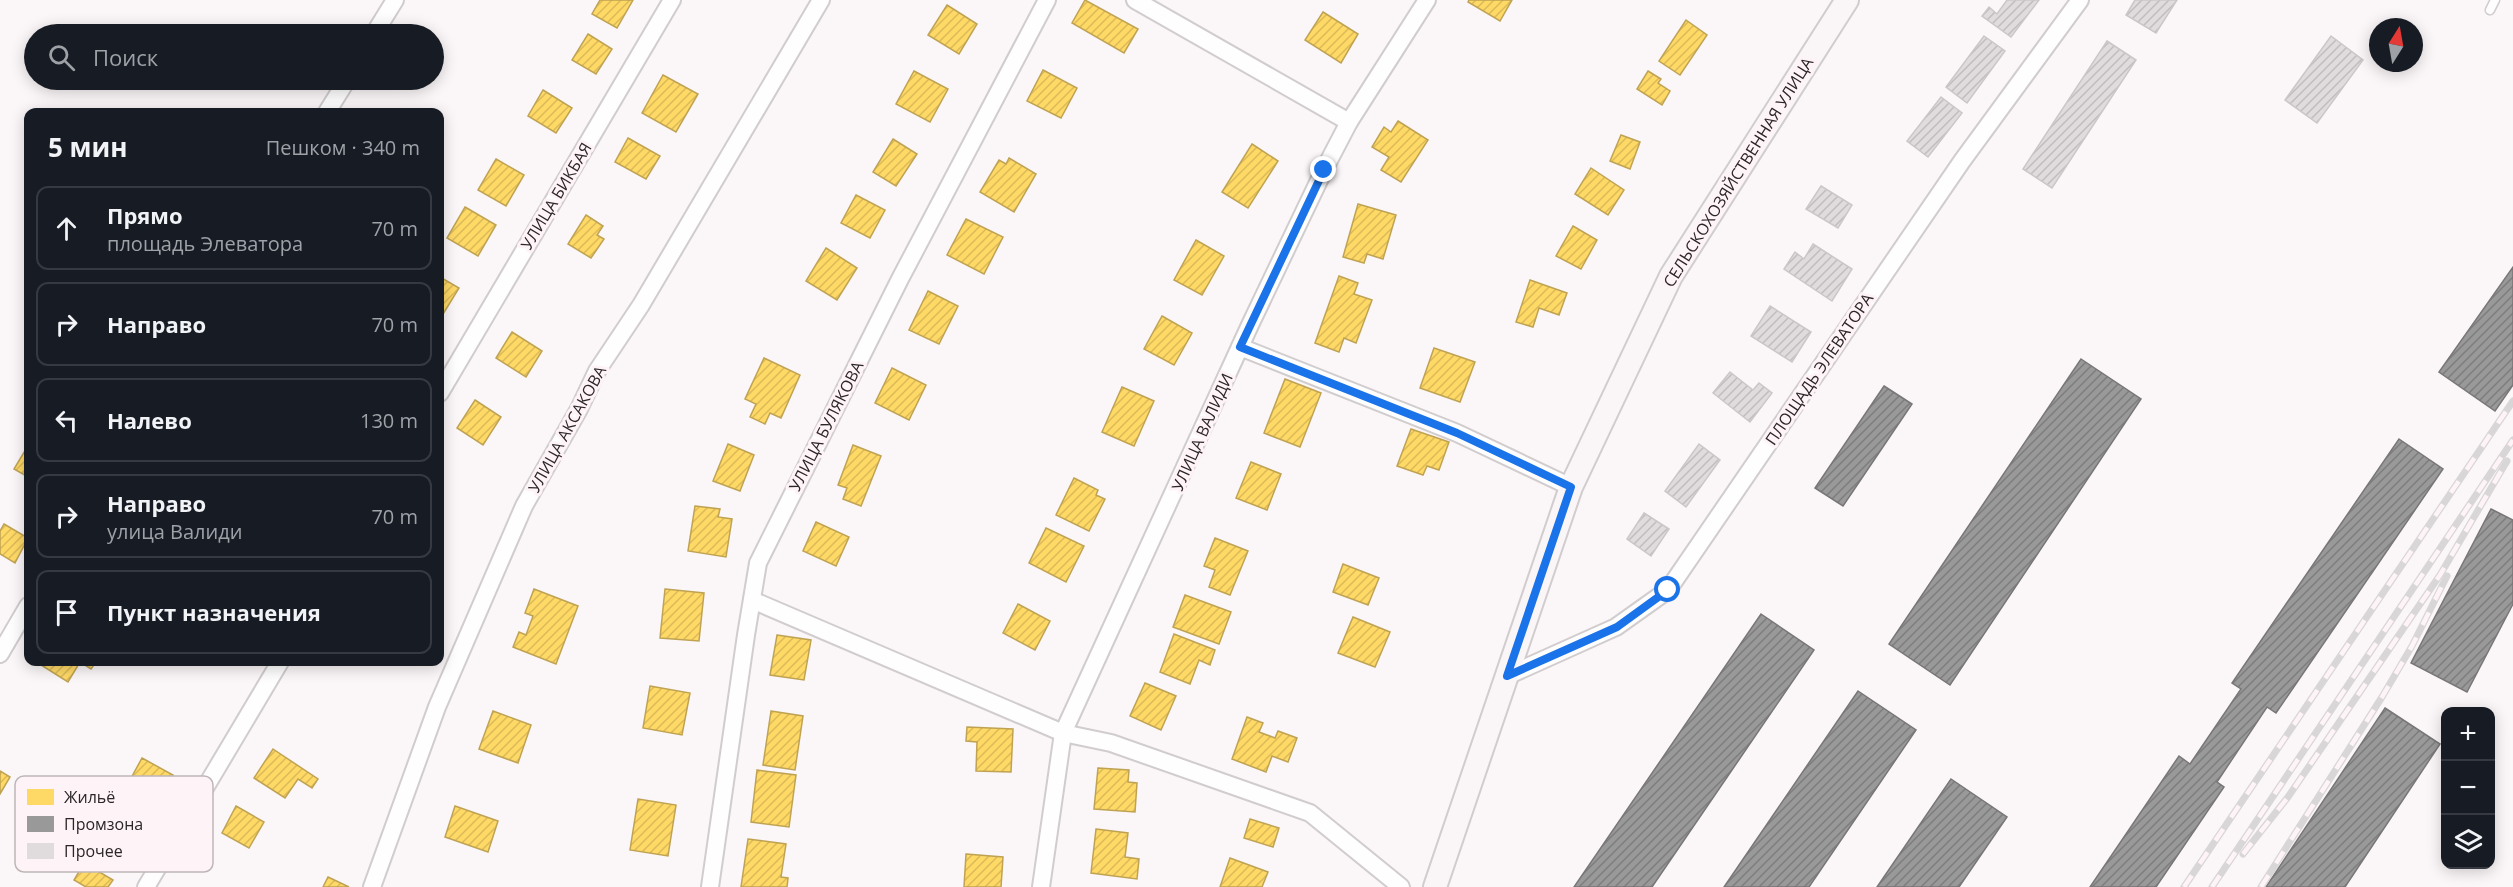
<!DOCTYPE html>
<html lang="ru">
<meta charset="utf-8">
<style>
:root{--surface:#171b24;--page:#242831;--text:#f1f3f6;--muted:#9ea1a6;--line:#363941}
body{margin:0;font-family:"Open Sans",sans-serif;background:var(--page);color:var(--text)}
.controls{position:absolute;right:18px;bottom:18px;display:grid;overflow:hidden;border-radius:12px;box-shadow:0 3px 15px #0003}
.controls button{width:54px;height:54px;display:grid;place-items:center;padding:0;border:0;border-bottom:2px solid var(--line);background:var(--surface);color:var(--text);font:30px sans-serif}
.compass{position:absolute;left:2369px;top:18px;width:54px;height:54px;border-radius:50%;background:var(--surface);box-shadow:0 3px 15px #0003;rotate:11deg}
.stop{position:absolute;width:18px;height:18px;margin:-14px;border:4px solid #1a73e8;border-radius:50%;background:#fff}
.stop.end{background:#1a73e8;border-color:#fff;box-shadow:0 2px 6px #0008}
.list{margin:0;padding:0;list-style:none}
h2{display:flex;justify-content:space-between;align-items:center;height:78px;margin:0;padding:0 24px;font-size:26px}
h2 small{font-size:20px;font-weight:400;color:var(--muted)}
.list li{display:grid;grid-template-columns:39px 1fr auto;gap:18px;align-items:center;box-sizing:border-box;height:84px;margin:0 12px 12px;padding:0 12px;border:2px solid var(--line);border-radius:12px}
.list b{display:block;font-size:22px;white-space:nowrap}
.list p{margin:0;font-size:20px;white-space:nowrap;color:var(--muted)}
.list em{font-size:20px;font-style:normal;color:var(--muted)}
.icon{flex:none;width:33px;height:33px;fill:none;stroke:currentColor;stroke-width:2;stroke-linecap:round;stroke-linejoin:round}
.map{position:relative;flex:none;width:2513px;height:887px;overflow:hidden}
.search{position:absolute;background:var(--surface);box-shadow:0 3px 15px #0003;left:24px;top:24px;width:420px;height:66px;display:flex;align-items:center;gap:15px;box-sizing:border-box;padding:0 21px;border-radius:33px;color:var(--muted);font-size:22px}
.panel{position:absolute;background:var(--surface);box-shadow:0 3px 15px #0003;left:24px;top:108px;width:420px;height:558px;border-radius:12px}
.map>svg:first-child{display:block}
</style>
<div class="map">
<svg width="2513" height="887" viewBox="0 0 2513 887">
<defs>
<pattern id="homes-hatch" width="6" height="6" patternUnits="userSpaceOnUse" patternTransform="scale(1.5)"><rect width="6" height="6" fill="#ffd966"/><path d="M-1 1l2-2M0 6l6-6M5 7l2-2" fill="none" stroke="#dbba58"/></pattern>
<pattern id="industry-hatch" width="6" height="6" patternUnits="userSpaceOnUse" patternTransform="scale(1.5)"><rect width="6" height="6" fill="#999"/><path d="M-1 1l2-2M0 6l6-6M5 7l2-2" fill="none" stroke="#7d7d7d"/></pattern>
<pattern id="building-hatch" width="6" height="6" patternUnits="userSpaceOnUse" patternTransform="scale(1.5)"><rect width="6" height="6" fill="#e0dcdd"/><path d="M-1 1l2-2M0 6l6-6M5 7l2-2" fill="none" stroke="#c0bdbe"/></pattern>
</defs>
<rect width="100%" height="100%" fill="#fbf6f7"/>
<g fill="url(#homes-hatch)" stroke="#bfa353" stroke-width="1.5">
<polygon points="600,0 633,0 617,28 592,14"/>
<polygon points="1085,0 1138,29 1124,53 1072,23"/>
<polygon points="1469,0 1512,0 1500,21 1468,2"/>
<polygon points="947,5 977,24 959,54 928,35"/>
<polygon points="1323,12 1358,34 1341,63 1305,40"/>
<polygon points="1686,20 1707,35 1680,75 1659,61"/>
<polygon points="588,34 612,49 596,74 572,60"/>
<polygon points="1043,70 1077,88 1061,118 1027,101"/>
<polygon points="914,71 948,89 930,122 896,104"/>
<polygon points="1648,71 1661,79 1658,83 1670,91 1662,105 1637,89"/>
<polygon points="663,75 698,94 676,132 642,113"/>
<polygon points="543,90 572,108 556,133 528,116"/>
<polygon points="1398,121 1428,140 1401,182 1381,170 1389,157 1372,147 1384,127 1391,132"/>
<polygon points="1621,135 1640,142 1630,169 1610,161"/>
<polygon points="628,138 660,156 646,179 615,162"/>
<polygon points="893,139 917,154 896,186 873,172"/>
<polygon points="1252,144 1278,161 1248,208 1222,192"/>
<polygon points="1009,158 1036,174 1014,212 980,192 999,160 1006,164"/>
<polygon points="496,159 524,175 506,206 478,190"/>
<polygon points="1591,168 1624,190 1608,215 1575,194"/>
<polygon points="856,195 885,210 870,238 841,223"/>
<polygon points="1358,204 1396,215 1383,259 1367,254 1364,263 1343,257"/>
<polygon points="465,207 496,225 478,256 447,238"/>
<polygon points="586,215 603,226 597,235 604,239 591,258 568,244"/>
<polygon points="966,219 1003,237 984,274 947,255"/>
<polygon points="1573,226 1597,240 1581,269 1556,256"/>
<polygon points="1196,240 1224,256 1202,295 1174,280"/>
<polygon points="826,248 857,268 837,300 806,281"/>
<polygon points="1339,276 1358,283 1354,294 1372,300 1356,343 1344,338 1339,352 1315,343"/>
<polygon points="440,277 459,288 440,319"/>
<polygon points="1530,280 1567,293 1559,315 1539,308 1533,327 1516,322"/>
<polygon points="928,291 958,306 939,344 909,330"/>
<polygon points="1162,316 1192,333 1174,365 1144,349"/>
<polygon points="512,332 542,351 526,377 496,358"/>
<polygon points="1434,348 1475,362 1460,402 1420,388"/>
<polygon points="764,358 800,375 781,418 770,413 765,424 750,417 756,404 745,399"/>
<polygon points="892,368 926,385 909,420 875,403"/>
<polygon points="1285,379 1321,393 1300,447 1264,433"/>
<polygon points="1122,387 1154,401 1134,446 1102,432"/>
<polygon points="475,400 501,417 483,445 457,428"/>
<polygon points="1411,429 1449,442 1439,470 1427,466 1423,475 1397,466"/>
<polygon points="728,444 754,455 740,491 713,481"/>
<polygon points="853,445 881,456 861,506 843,499 847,488 838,485"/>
<polygon points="26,449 28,450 28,477 14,469"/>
<polygon points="1251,462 1281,474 1267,510 1236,498"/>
<polygon points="1074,478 1098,490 1096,495 1105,499 1089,531 1056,515"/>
<polygon points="695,506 720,509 718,517 732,519 726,557 688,551"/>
<polygon points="816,522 849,537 836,566 803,551"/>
<polygon points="4,524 28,538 15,563 0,554 0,531"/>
<polygon points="1046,528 1084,546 1066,582 1029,563"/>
<polygon points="1215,538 1248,551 1230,595 1209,587 1215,570 1204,566"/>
<polygon points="1343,564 1379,578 1368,605 1333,592"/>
<polygon points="534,589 578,606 556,664 513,647 519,632 526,635 533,616 525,613"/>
<polygon points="665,589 704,593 699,641 660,638"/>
<polygon points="1185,595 1231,612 1219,644 1173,627"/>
<polygon points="1018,604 1050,621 1035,650 1003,633"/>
<polygon points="1353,617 1390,632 1375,667 1338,653"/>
<polygon points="1174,634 1215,650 1210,665 1199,660 1190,684 1160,672"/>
<polygon points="777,635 811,640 804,680 770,675"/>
<polygon points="43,662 96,662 91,669 80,662 68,682 41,665"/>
<polygon points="1145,683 1176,696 1161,730 1130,716"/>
<polygon points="650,686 690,693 682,735 643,728"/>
<polygon points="493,711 531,725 518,763 479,749"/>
<polygon points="771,711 803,716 795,770 763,765"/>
<polygon points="1247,717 1263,723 1259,732 1275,738 1278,731 1297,738 1288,762 1272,756 1266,772 1232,759"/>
<polygon points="967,727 1013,729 1011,772 976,771 977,742 966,741"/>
<polygon points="273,749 318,779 312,788 298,779 285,798 254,778"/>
<polygon points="142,758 173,775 161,797 130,780"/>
<polygon points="1098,768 1129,770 1128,782 1137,783 1135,812 1094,809"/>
<polygon points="757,770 796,775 789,827 751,822"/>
<polygon points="0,771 10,777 0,794"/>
<polygon points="638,799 676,805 668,856 630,850"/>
<polygon points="236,806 264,822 249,848 222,833"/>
<polygon points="455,806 498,821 488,852 445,837"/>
<polygon points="1250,819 1279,828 1273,847 1244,838"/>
<polygon points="1096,829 1128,833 1125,857 1139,859 1137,879 1091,873"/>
<polygon points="748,839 786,844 781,877 788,878 787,887 741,887"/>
<polygon points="966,854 1003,857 1001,887 964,887"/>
<polygon points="1230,858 1268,872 1262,887 1220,887"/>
<polygon points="84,863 113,880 108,887 86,887 74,880"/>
<polygon points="328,877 349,887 323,887"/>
</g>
<g fill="url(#industry-hatch)" stroke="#787677" stroke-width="1.5">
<polygon points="2513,267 2513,385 2495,411 2439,372"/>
<polygon points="2081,359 2141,399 1950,685 1889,644"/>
<polygon points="1884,386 1912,404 1843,506 1815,488"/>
<polygon points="2399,439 2443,469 2276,713 2267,707 2217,782 2224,787 2156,887 2090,887 2179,756 2190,764 2241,689 2232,683"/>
<polygon points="2491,509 2513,520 2513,604 2467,692 2411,663"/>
<polygon points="1761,614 1814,650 1652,887 1574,887"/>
<polygon points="1858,691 1916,730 1809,887 1724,887"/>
<polygon points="2385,708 2440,744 2345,887 2266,887"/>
<polygon points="1951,779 2007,817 1959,887 1877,887"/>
</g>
<g fill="url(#building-hatch)" stroke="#cbc6c7" stroke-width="1.5">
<polygon points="2007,0 2039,0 2011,37 1982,16 1989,7 1997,14"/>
<polygon points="2135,0 2177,0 2156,33 2126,15"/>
<polygon points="1984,36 2005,51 1967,103 1946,87"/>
<polygon points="2331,36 2363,60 2317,123 2285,100"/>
<polygon points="2107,41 2136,60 2052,188 2023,169"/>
<polygon points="1941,97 1962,113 1928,157 1907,141"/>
<polygon points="1821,186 1852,205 1838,228 1806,209"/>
<polygon points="1813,244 1852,269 1832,301 1784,269 1795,252 1804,259"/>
<polygon points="1770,306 1811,332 1792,362 1751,336"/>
<polygon points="1730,372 1753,390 1759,383 1772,393 1750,422 1713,393"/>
<polygon points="1699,444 1720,460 1686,507 1665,491"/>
<polygon points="1644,513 1669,529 1651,556 1627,539"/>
</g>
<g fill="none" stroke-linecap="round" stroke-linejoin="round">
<g stroke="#d1cccd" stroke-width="11">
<polyline id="lane" points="2490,10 2495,0"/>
</g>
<g stroke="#d1cccd" stroke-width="20">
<g id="street">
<polyline points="1135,0 1349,122"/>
<polyline points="374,34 395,0"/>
<polyline points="327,112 347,80"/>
<polyline points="1240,347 1457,433 1571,487"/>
<polyline points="440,393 672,0"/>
<polyline points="752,600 1063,733 1111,743 1310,813 1401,887"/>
<polyline points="0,654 28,606"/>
<polyline points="1507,676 1616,627 1668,590 1962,161 2080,0"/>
<polyline points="146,887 280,662"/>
<polyline points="372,887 437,707 524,506 579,409 597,371 641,305 821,0"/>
<polyline points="710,887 746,635 758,563 900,279 1047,0"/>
<polyline points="1041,887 1063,733 1250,325 1324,170 1349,122 1427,0"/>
</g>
</g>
<g stroke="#d1cccd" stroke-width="26">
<polyline id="secondary" points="1435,887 1571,487 1671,276 1847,0"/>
</g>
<use href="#lane" stroke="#fefefe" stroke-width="8"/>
<use href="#street" stroke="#fefefe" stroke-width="16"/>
<use href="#secondary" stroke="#faf6f7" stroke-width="22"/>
<g stroke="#d8d6d7" stroke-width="7">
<g id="rail">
<polyline points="2243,854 2288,797 2440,575 2507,461"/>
<polyline points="2184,887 2513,401"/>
<polyline points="2212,887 2513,440"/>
<polyline points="2261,887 2382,697 2412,646 2447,576"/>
</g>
</g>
<use href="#rail" stroke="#fef3f6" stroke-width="4.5" stroke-dasharray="14" stroke-linecap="butt"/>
</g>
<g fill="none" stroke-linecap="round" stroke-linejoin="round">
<polyline stroke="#1a73e8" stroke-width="8" points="1324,170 1240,347 1457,433 1571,487 1507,676 1617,627 1668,590"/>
</g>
<g text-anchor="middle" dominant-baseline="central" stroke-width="6" stroke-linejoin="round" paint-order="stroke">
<g font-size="16" fill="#2b2627" stroke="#fef3f6">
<text transform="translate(1738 172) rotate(-58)">СЕЛЬСКОХОЗЯЙСТВЕННАЯ УЛИЦА</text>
<text transform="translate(556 196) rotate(-59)">УЛИЦА БИКБАЯ</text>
<text transform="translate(1819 369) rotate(-56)">ПЛОЩАДЬ ЭЛЕВАТОРА</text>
<text transform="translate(826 426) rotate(-63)">УЛИЦА БУЛЯКОВА</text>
<text transform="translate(567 429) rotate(-61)">УЛИЦА АКСАКОВА</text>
<text transform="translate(1202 432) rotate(-66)">УЛИЦА ВАЛИДИ</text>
</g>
</g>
<rect x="15" y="776" width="198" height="96" rx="9" fill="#fef3f6" stroke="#bfb6b8" stroke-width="1.5"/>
<rect x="27" y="789" width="27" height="16" fill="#ffd966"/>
<rect x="27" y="816" width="27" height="16" fill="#999"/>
<rect x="27" y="843" width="27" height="16" fill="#e0dcdd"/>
<g font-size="16" fill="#2b2627">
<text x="64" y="803">Жильё</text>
<text x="64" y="830">Промзона</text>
<text x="64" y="857">Прочее</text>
</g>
</svg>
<div class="controls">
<button>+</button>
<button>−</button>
<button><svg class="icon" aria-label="layers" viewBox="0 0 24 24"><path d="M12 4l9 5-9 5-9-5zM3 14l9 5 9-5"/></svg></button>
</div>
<svg class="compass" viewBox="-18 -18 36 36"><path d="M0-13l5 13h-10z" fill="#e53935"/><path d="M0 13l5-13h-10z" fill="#9ea1a6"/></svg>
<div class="stop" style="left:1668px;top:590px"></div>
<div class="stop end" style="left:1324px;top:170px"></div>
<div class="search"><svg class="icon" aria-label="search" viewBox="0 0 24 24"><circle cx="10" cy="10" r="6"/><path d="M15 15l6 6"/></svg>Поиск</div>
<section class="panel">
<h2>5 мин<small>Пешком · 340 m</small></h2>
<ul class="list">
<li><svg class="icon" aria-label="ahead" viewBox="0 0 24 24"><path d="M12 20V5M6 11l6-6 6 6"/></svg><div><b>Прямо</b><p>площадь Элеватора</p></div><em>70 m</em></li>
<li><svg class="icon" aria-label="right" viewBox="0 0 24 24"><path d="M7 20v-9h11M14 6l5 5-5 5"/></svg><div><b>Направо</b></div><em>70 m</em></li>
<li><svg class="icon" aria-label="left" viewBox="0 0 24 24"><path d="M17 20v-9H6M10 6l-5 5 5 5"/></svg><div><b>Налево</b></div><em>130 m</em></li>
<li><svg class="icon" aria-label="right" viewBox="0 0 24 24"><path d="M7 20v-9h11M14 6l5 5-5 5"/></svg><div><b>Направо</b><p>улица Валиди</p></div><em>70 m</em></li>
<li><svg class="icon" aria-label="arrive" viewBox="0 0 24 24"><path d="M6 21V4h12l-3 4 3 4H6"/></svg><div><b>Пункт назначения</b></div></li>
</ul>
</section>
</div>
